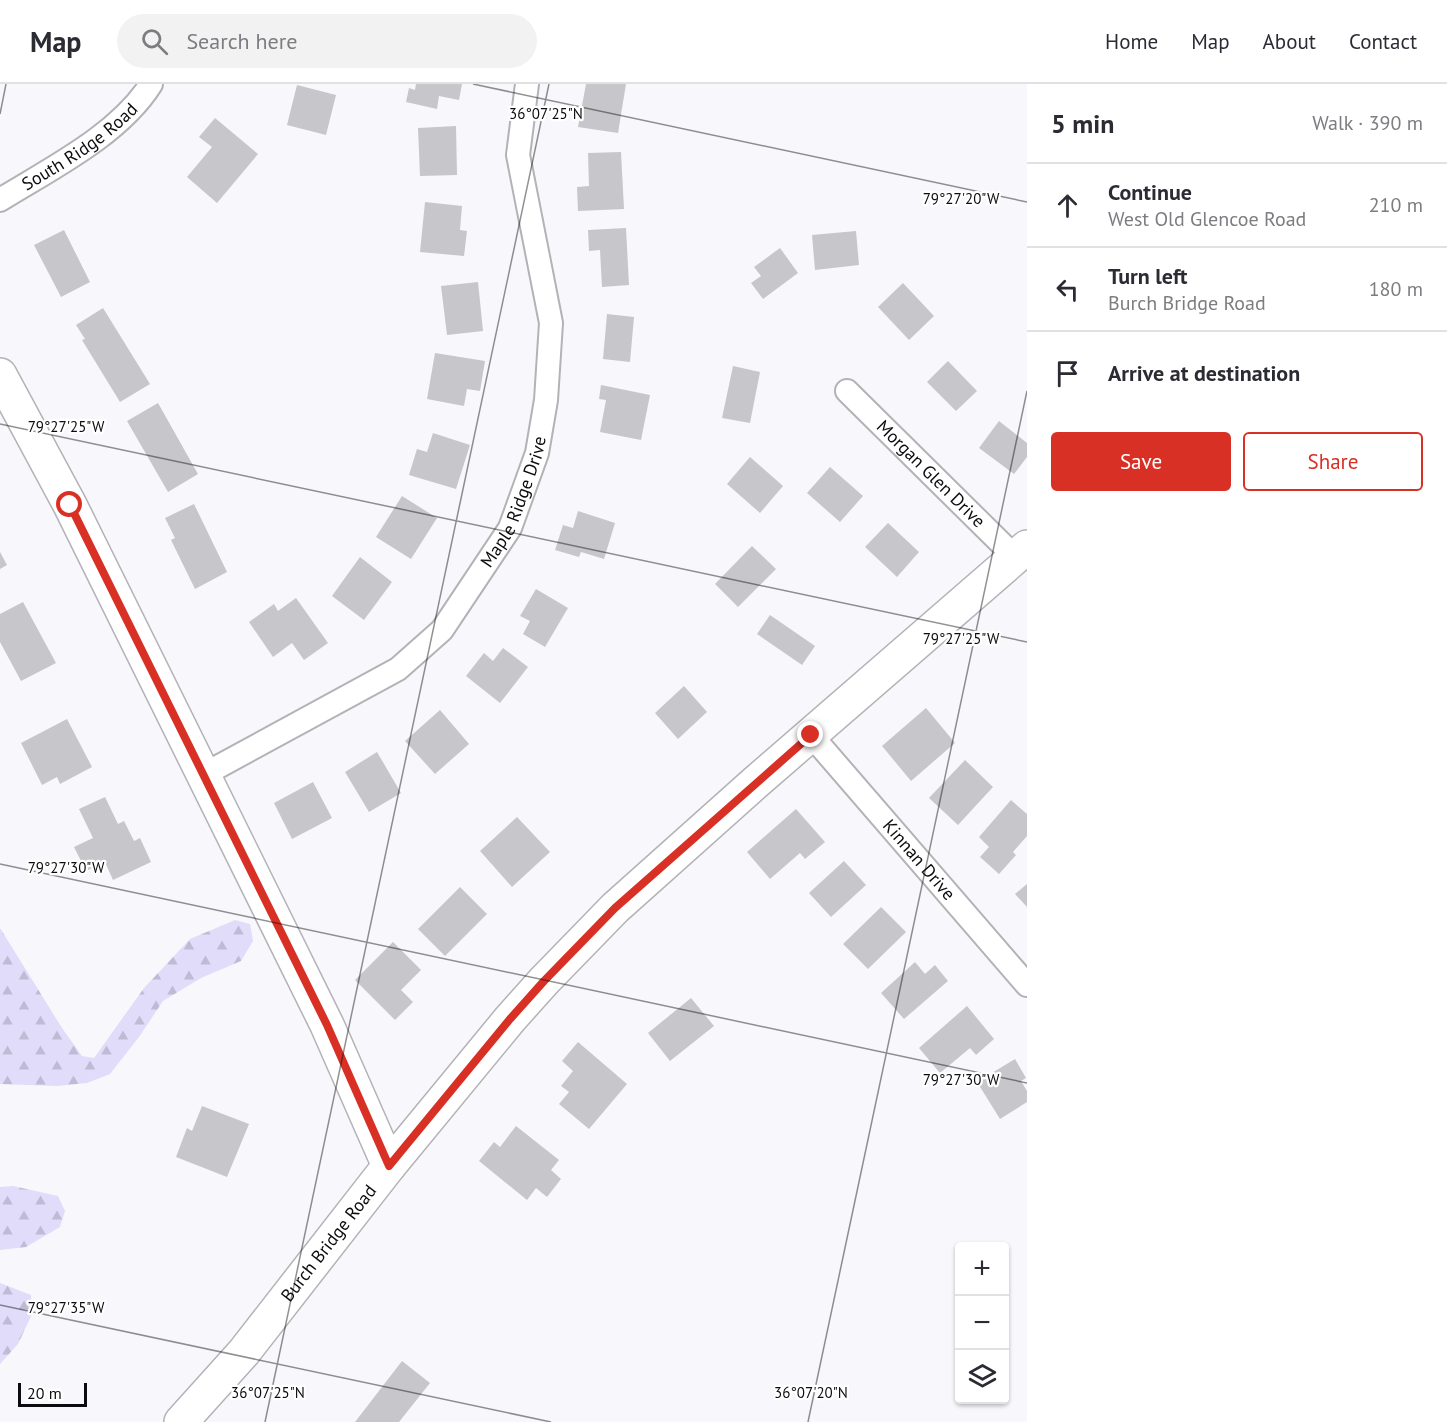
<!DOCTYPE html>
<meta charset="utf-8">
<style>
body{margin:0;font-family:"PT Sans",sans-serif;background:#f2f2f3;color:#2b2b33}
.controls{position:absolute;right:18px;bottom:18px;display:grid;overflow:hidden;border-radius:6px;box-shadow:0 2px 4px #0004}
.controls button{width:54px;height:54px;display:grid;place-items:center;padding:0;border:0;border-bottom:2px solid #e1e1e2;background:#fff;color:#2b2b33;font:30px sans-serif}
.scale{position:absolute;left:18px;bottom:15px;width:69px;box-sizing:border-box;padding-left:6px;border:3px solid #0c0b0d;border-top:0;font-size:16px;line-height:21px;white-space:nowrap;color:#0c0b0d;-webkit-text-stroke:4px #fff;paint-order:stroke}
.stop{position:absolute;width:18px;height:18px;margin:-14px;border:4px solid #d93025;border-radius:50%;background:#fff}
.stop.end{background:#d93025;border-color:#fff;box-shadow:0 2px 6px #0008}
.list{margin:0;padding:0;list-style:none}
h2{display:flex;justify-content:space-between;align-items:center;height:78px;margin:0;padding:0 24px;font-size:26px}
h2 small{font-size:20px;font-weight:400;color:#7c7c81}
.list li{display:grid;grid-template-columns:39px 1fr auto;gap:18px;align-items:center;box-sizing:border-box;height:84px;padding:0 24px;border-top:2px solid #e1e1e2}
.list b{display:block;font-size:22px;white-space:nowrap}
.list p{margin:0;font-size:20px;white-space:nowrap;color:#7c7c81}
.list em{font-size:20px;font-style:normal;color:#7c7c81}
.actions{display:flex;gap:12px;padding:18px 24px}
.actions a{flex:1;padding:14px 0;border:2px solid #d93025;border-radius:6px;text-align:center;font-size:21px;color:#d93025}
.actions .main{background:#d93025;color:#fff}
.icon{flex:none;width:33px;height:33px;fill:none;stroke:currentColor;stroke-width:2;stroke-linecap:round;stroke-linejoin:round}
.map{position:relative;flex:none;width:1027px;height:1338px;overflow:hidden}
header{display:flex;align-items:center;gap:36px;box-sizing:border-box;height:84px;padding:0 30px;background:#fff;border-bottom:2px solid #e1e1e2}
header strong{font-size:28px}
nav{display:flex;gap:33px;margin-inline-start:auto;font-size:21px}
.search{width:420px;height:54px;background:#f2f2f3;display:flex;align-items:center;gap:15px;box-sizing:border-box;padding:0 21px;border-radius:33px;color:#7c7c81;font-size:22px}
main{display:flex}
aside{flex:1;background:#fff}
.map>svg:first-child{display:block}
.forest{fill:url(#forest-firs)}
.building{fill:#c7c6cb}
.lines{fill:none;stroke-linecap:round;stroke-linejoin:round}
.street-casing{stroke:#b3b3b7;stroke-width:26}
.secondary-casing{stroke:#b3b3b7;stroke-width:36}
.street{stroke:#fff;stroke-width:22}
.secondary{stroke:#fff;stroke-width:33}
.route{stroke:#d93025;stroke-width:8}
.ticks{fill:none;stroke:#0c0b0d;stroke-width:1.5;stroke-opacity:0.45}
.labels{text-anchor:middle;stroke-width:4.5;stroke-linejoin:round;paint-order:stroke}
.street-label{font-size:18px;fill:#0c0b0d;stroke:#fff}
.ticks-label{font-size:15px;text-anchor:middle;fill:#0c0b0d;stroke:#fff;stroke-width:4.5;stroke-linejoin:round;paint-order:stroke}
</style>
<header>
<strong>Map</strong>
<div class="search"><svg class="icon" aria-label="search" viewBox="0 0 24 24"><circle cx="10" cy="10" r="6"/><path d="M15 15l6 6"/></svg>Search here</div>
<nav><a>Home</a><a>Map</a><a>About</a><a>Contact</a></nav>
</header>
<main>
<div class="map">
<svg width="1027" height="1338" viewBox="0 0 1027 1338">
<defs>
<pattern id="forest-firs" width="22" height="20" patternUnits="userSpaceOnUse" patternTransform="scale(1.5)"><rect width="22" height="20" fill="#e1dcf9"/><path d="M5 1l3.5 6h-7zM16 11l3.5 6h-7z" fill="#c0bbd4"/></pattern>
</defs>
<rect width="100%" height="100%" fill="#f8f7fc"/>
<path class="forest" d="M235,836L250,840L253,857L241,877L201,894L163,917L139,953L110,990L87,999L57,1002L0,1000V844L62,944L82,972L94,974L144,904L190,855Z
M13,1102L58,1112L65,1127L60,1143L26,1163L0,1166V1103Z
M0,1199L31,1211L32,1230L18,1260L0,1280Z"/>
<path class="building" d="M416,0H462L459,16L439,12L437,25L406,18L409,4L415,6Z
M586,0H626L618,49L578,43Z
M297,1L336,11L326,51L287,41Z
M215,34L258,70L217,119L187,93L212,63L199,53Z
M456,42L457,91L420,92L418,44Z
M621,68L624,125L578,127L577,103L589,102L588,69Z
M425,118L462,122L460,146L467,147L464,172L420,168Z
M626,144L629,201L602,203L600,166L589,167L588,146Z
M64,146L90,198L61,213L34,161Z
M856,147L859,181L815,186L812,151Z
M780,164L798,189L763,215L751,199L761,192L754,183Z
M478,198L483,247L447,251L441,202Z
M903,199L934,232L909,256L878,223Z
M103,224L150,300L120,318L82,256L85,255L76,241Z
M607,230L634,233L630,278L603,275Z
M435,269L485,277L480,307L467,305L464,322L427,315Z
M948,277L977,307L956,327L927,298Z
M733,282L760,288L750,339L722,334Z
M601,301L650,311L641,356L600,348L606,316L599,315Z
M158,319L198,390L168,408L127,337Z
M999,337L1027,359V373L1014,390L979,364Z
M433,349L470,361L456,405L409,391L417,365L427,368Z
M750,373L783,402L760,429L727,400Z
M830,383L863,412L840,438L807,409Z
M402,412L437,434L411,475L376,453Z
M194,420L227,488L195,505L171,456L175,454L165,434Z
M578,427L615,439L604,475L581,468L579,473L555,466L563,441L573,444Z
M888,439L919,468L897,493L865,463Z
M752,462L776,485L738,523L715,500Z
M0,468L7,481L0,485Z
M360,473L392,498L364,536L332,512Z
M536,505L568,524L545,563L523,550L530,537L520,532Z
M296,514L328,559L304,576L292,559L273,573L249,538L274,520L278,527Z
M23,518L56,579L21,597L0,558V530Z
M770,531L815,562L802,581L757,550Z
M503,564L528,583L500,619L466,592L484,569L493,577Z
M684,602L707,628L678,655L655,629Z
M926,624L955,659L911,697L882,662Z
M440,626L469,660L435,690L405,657Z
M67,635L92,683L60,700L57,693L42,701L21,659Z
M377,668L401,709L369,728L345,688Z
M965,676L993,703L958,741L929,714Z
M313,698L332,734L292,755L274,719Z
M105,713L118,740L124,737L134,757L140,754L151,778L113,796L105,778L86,787L74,763L93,754L79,725Z
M1011,716L1027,730V752L1013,768L1016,771L999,790L980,773L989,763L979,753Z
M796,725L825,758L805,775L800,769L770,795L747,768Z
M517,733L550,768L512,803L480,767Z
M844,777L866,801L831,833L809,809Z
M1027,800V823L1015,810Z
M460,803L487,830L445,872L418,845Z
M881,823L906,848L868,885L843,860Z
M393,858L421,886L401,906L413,918L395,936L355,896Z
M915,878L925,890L935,881L948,897L904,935L881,909Z
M691,914L714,942L670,977L648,949Z
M967,922L994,955L976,971L970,964L940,989L919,964Z
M578,958L627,1000L589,1045L559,1020L569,1008L561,1002L573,987L562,977Z
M1015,975L1026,994L1021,997L1027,1007V1018L1000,1035L977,998Z
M202,1022L249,1040L227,1093L176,1073L187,1044L192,1047Z
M516,1042L559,1076L551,1086L561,1095L547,1113L536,1104L527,1116L479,1077L494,1058L500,1063Z
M402,1277L430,1299L399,1338H355Z"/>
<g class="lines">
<g class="street-casing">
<g id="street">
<path id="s1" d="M0,116C50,85 119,51 151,0"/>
<path id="s2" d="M847,307L1015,473"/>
<path id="s3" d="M811,651L1027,901"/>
<path id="s4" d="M203,691L398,585L442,546L510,444L537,369L546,316L551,239L518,71L527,0"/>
</g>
</g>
<g class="secondary-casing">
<g id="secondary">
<path d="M0,291L70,421L327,941L389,1082"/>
<path id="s5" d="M181,1338L244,1268L389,1082L510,935L544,897L615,824L756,698L1027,463"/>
</g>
</g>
<use href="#street" class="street"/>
<use href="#secondary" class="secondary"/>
</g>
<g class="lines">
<path class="route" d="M70,421L327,941L389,1082L510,935L544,897L615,824L811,651"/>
</g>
<path class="ticks" d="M473,0L1027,118M0,30L6,0M0,340L1027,558M0,780L1027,999M0,1221L551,1338M265,1338L549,0M808,1338L1027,307"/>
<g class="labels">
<g class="street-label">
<text dy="6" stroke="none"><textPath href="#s1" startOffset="96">South Ridge Road</textPath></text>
<text dy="6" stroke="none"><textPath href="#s2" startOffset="118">Morgan Glen Drive</textPath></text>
<text dy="6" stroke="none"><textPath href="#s4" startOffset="429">Maple Ridge Drive</textPath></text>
<text dy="6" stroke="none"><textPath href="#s3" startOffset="165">Kinnan Drive</textPath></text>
<text dy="6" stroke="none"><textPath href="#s5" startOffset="232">Burch Bridge Road</textPath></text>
</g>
</g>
<g class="ticks-label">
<text x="546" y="35">36°07'25"N</text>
<text x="961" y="120">79°27'20"W</text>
<text x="66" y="348">79°27'25"W</text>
<text x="961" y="560">79°27'25"W</text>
<text x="66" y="789">79°27'30"W</text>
<text x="961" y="1001">79°27'30"W</text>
<text x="66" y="1229">79°27'35"W</text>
<text x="268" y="1314">36°07'25"N</text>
<text x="811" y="1314">36°07'20"N</text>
</g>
</svg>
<div class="controls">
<button>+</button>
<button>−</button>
<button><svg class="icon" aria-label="layers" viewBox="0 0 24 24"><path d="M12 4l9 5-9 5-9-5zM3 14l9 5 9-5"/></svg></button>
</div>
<div class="scale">20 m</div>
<div class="stop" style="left:70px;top:421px"></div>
<div class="stop end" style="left:811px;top:651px"></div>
</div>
<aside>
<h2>5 min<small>Walk · 390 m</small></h2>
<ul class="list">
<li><svg class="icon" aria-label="ahead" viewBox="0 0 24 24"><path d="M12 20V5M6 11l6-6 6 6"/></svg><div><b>Continue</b><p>West Old Glencoe Road</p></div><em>210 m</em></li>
<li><svg class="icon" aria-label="left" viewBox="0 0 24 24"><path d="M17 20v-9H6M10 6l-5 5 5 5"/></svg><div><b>Turn left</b><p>Burch Bridge Road</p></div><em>180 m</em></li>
<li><svg class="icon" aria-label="arrive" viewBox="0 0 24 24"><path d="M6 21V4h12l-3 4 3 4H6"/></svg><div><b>Arrive at destination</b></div></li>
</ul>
<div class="actions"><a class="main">Save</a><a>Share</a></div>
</aside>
</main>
